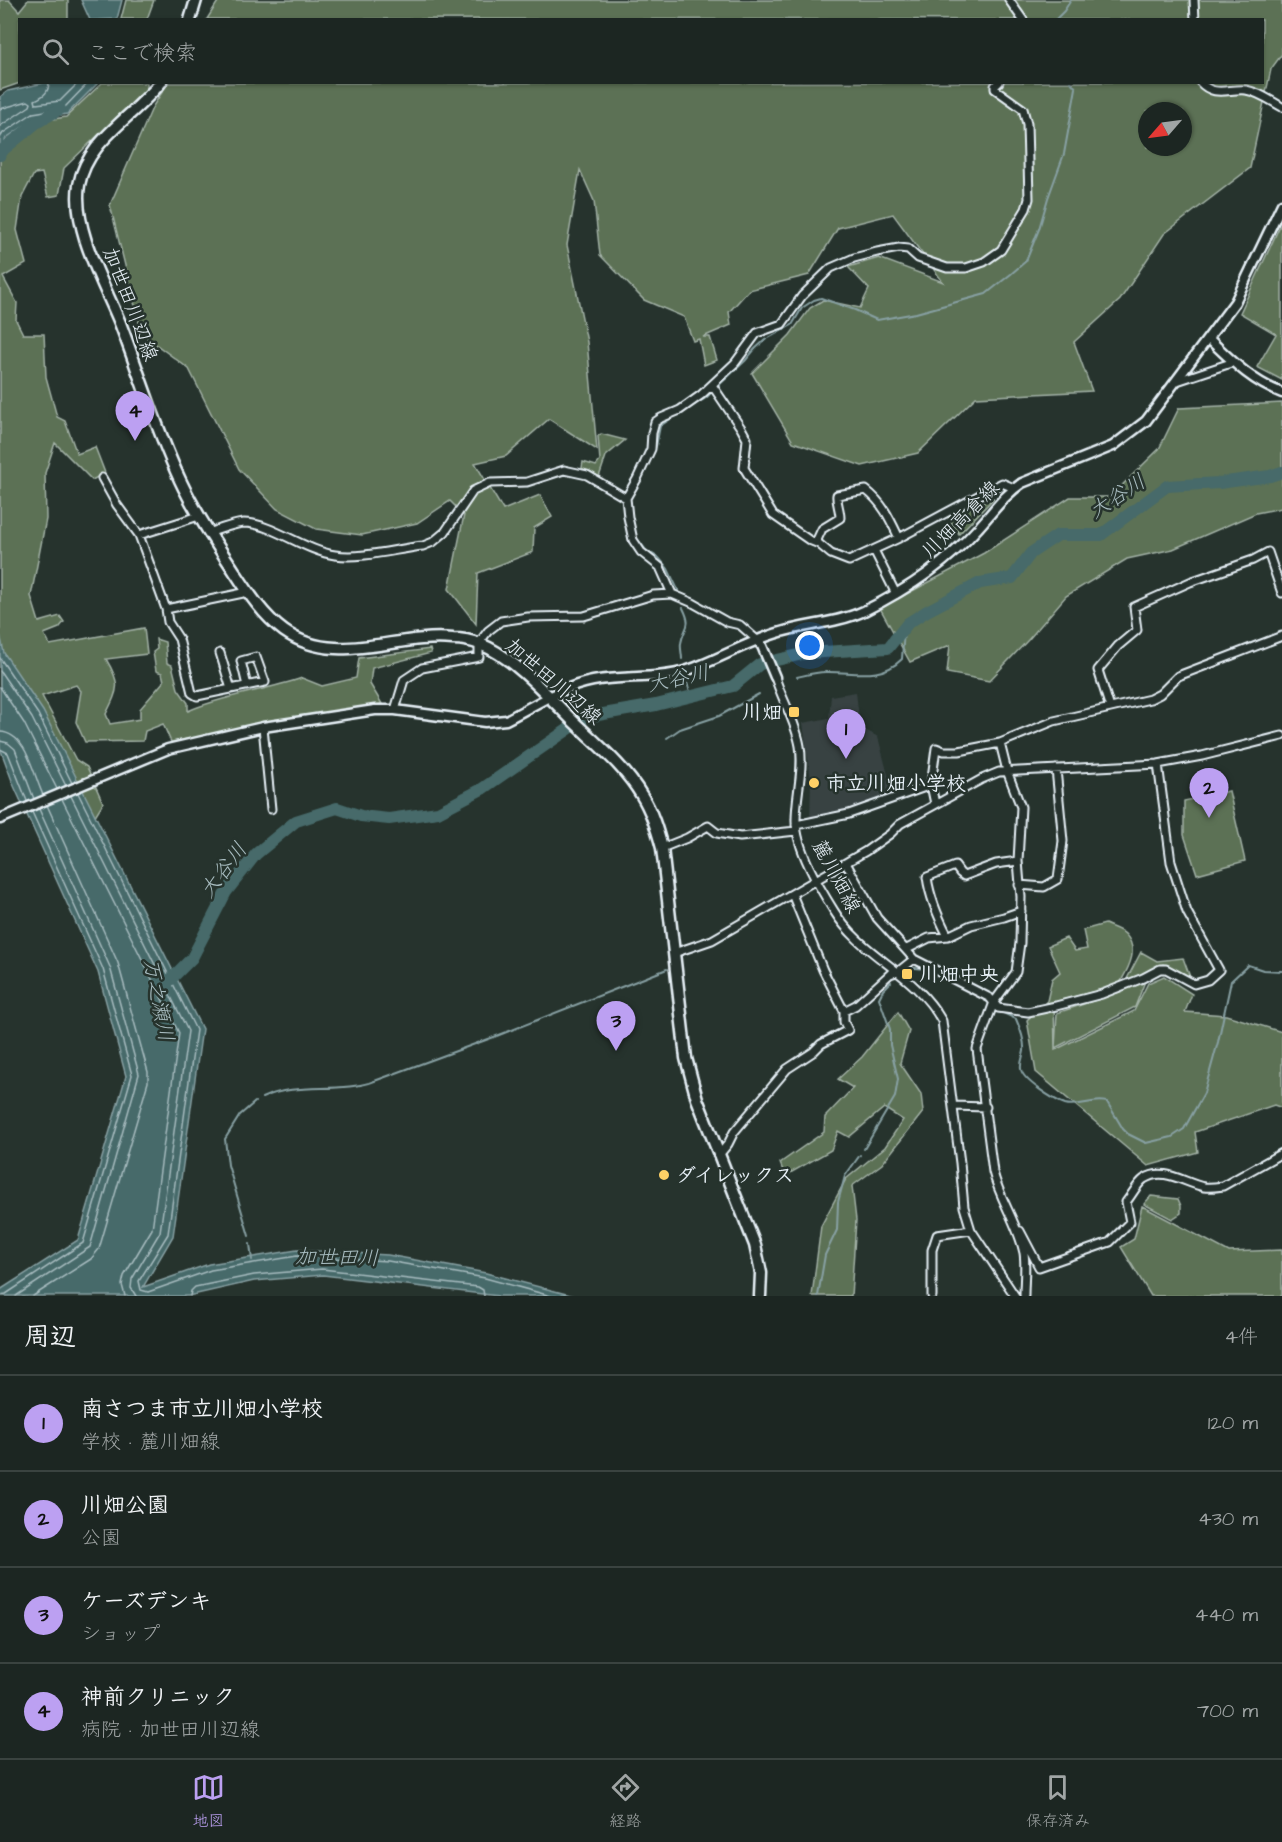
<!DOCTYPE html>
<html lang="ja">
<meta charset="utf-8">
<style>
body{margin:0;font-family:"Architects Daughter","Klee One",sans-serif;background:#252e2a;color:#f1f3f6}
.compass{position:absolute;left:1138px;top:102px;width:54px;height:54px;border-radius:50%;background:#1c2622;box-shadow:0 2px 4px #0004;rotate:242deg}
.you{position:absolute;left:810px;top:646px;width:21px;height:21px;margin:-15px;border:4px solid #fff;border-radius:50%;background:#1a73e8;box-shadow:0 0 0 9px #1a73e833}
.badge{display:grid;place-items:center;width:39px;height:39px;border-radius:50%;background:#bca0f2;color:#111;font-size:20px;font-weight:700}
.pin{position:absolute;translate:-50% -50px;filter:drop-shadow(0 2px 3px #0008)}
.pin::after{content:'';position:absolute;top:32px;width:21px;height:18px;background:inherit;clip-path:polygon(0 0,100% 0,50% 100%)}
.list{margin:0;padding:0;list-style:none}
h2{display:flex;justify-content:space-between;align-items:center;height:78px;margin:0;padding:0 24px;font-size:26px}
h2 small{font-size:20px;font-weight:400;color:#a0a5a5}
.list li{display:grid;grid-template-columns:39px 1fr auto;gap:18px;align-items:center;box-sizing:border-box;height:96px;padding:0 24px;border-top:2px solid #3a4340}
.list b{display:block;font-size:22px;white-space:nowrap}
.list p{margin:0;font-size:20px;white-space:nowrap;color:#a0a5a5}
.list em{font-size:20px;font-style:normal;color:#a0a5a5}
.icon{flex:none;width:33px;height:33px;fill:none;stroke:currentColor;stroke-width:2;stroke-linecap:round;stroke-linejoin:round}
.map{position:relative;flex:none;width:1282px;height:1296px;overflow:hidden}
.search{position:absolute;background:#1c2622;box-shadow:0 2px 4px #0004;left:18px;right:18px;top:18px;height:66px;display:flex;align-items:center;gap:15px;box-sizing:border-box;padding:0 21px;border-radius:0px;color:#a0a5a5;font-size:22px}
.sheet{height:462px;background:#1c2622}
nav{display:flex;justify-content:space-around;align-items:center;box-sizing:border-box;height:84px;border-top:2px solid #3a4340;background:#1c2622;font-size:16px;color:#a0a5a5}
nav a{display:grid;justify-items:center;gap:3px}
nav .on{color:#bca0f2}
.map>svg:first-child{display:block}
.built{fill:#384343}
.green{fill:#5c7154;stroke:#a2b1a6;stroke-width:1.5;fill-rule:evenodd}
.water{fill:#466a6a;stroke:#87a0a3;stroke-width:1.5}
.lines{fill:none;stroke-linecap:round;stroke-linejoin:round}
.shore{stroke:#a7bbbf;stroke-width:1.5}
.stream{stroke:#87a0a3;stroke-width:2}
.river{stroke:#466a6a;stroke-width:12}
.minor-casing{stroke:#e8f1f8;stroke-width:11}
.tertiary-casing{stroke:#e8f1f8;stroke-width:13}
.primary-casing{stroke:#e8f1f8;stroke-width:15}
.minor{stroke:#26332d;stroke-width:7}
.tertiary{stroke:#26332d;stroke-width:8}
.primary{stroke:#26332d;stroke-width:10}
.poi-dot{fill:#ffd166;stroke:#26332d;stroke-width:2}
.labels{text-anchor:middle;stroke-width:5;stroke-linejoin:round;paint-order:stroke}
.street-label{font-size:20px;fill:#e8f1f8;stroke:#26332d}
.poi-label{font-size:20px;font-weight:bold;fill:#e8f1f8;stroke:#26332d;text-anchor:start}
.water-label{font-size:21px;font-style:italic;fill:#a7bbbf;stroke:#26332d}
</style>
<div class="map">
<svg width="1282" height="1296" viewBox="0 0 1282 1296">
<rect width="100%" height="100%" fill="#26332d"/>
<filter id="ink" filterUnits="userSpaceOnUse"><feTurbulence type="fractalNoise" baseFrequency=".0167" numOctaves="2"/><feDisplacementMap in="SourceGraphic" scale="12" xChannelSelector="R" yChannelSelector="G"/><feConvolveMatrix kernelMatrix="1 2 1 2 8 2 1 2 1" color-interpolation-filters="sRGB"/></filter>
<g filter="url(#ink)">
<path class="built" d="M856,692L860,727L878,737L893,794L872,804L810,820L811,780L803,723L829,718L831,696Z"/>
<path class="green" d="M0,0H9L19,11L28,0H68V19L20,20V83L0,90Z
M126,0H154L147,19H121Z
M219,0H1282V54L1271,69L1250,168L1164,234L1120,300L1074,342L1092,391L976,397L918,453L862,466L793,442L752,373L790,335L810,308L823,300L860,308L869,289L848,267L879,258L943,282L893,214L838,228L809,275L749,290L729,312L731,325L703,337H710L717,360L704,365L699,339L693,341L684,317L644,300L600,255L594,201L580,170L567,245L587,342L597,450L549,419L506,456L475,463L503,510L540,495L552,517L534,528L533,552L478,573L476,624L449,589L464,515L450,501L417,523L362,535L316,529L277,509L239,469L189,369L142,334L110,205L153,106L168,83L1262,82V20L207,19ZM1147,111H1183V147H1147Z
M102,83H147V88L64,168L59,195L48,197L42,173L34,174L22,197L17,230L26,264L3,277L17,303L16,320L23,334H44L46,377L57,417L65,421L77,454L95,447L105,473L92,480L55,443L45,473L46,519L31,596L39,622L60,616L64,622L59,628L44,634L50,645L144,628L147,654L106,659C121,684 119,688 106,714L110,724L140,719V709L164,681L162,673L156,671L153,652L157,649L156,639L165,642L167,663L172,665L178,689L188,703V711C225,695 264,691 302,678L322,686L356,678L359,658L430,649L431,653L372,668L370,684L382,704L171,742L163,724L145,731L143,741L85,742L76,722L81,691L76,685L42,696L76,760L87,767L103,803L88,827L0,684V161L9,138L35,122L66,117Z
M1282,221V380L1257,367L1276,334L1240,313Z
M1282,403V508L1256,513L1173,549L1127,559L1066,596L1029,639L989,681L947,673L950,645L910,662L880,608L984,553L1070,497H1110L1159,449L1179,408Z
M601,434L625,440L606,456L599,477L582,468L583,462L596,466L600,461L598,436Z
M994,498L959,534L948,517Z
M1229,791L1245,861L1197,874L1184,835V801Z
M1105,924C1111,927 1122,930 1126,935C1140,951 1127,970 1119,985L1054,1002L1055,1050L1134,1011L1148,983L1164,976L1192,994L1185,1012L1226,1015L1282,1032V1108L1274,1105L1195,1132L1198,1152L1148,1166L1036,1072L1027,1020L1047,1001L1052,979L1060,972L1048,946L1066,938L1075,951L1087,949L1083,930Z
M1141,952L1157,961L1183,958L1190,977L1163,964L1149,971L1135,1007L1055,1048L1057,1013L1120,992Z
M898,1012L909,1031L900,1063L921,1094L923,1112L882,1164L852,1186L856,1220L851,1296H812L821,1226L846,1179L885,1147L903,1120L884,1108L849,1137L838,1131L831,1150L785,1176L780,1163L824,1132L825,1117L853,1088L838,1079L862,1057Z
M1151,1196L1178,1199L1181,1206V1213L1172,1219L1144,1204Z
M1142,1206L1229,1252L1282,1250V1296H1151L1121,1247L1134,1239Z"/>
<path class="water" d="M81,0H122L117,19L90,20Z
M44,83H98L67,114L35,119L6,138L0,154V97L8,91Z
M0,634L4,653L43,711L202,1029L173,1236L143,1287L209,1264L297,1250L388,1255L486,1273L574,1296H499L323,1275L254,1281L188,1296H0V1290L78,1240L126,1076L98,972L14,786L0,748Z"/>
<g class="lines">
<path class="shore" d="M49,82C49,92 44,96 35,100L36,104L60,101L79,82
M0,109L28,101L31,103L30,106L0,126
M0,138L3,133L33,113L64,108L89,82
M0,658L38,714L72,783
M0,671L32,718L66,786
M0,687L24,723L57,789
M0,732C27,733 33,774 43,795
M0,741L8,743L15,749L34,799
M0,749L8,753L27,801
M78,793L196,1030L168,1234L139,1281L141,1290L148,1292L211,1270L297,1256L388,1261L485,1278L551,1296
M71,796L188,1031L160,1232L132,1279L131,1288L136,1296
M62,799L179,1033L152,1229L124,1276L122,1285L125,1296
M0,1295L6,1294L83,1243L132,1075L103,969L32,812
M16,1296L90,1247L139,1074L110,967L39,809
M33,1296L91,1259L99,1249L148,1082V1072L118,963L47,805
M190,1296L191,1291L195,1287L254,1275L322,1269L478,1287L483,1290L484,1296"/>
<path class="stream" d="M1055,20L1064,11L1071,0
M717,387L745,361L755,349L765,340L792,325L802,308L814,300L821,298L855,310L877,320L916,313L986,294L1011,274L1026,261L1039,229L1048,198L1064,154L1076,88L1071,82
M683,412L706,398L713,391
M646,468L656,446L660,426L678,414
M630,508L636,537L646,550L659,558L668,569L678,590
M682,659C682,654 680,647 681,643C684,626 693,628 683,608
M797,677C806,675 816,672 825,672C854,671 880,681 902,659L904,629
M687,683L692,697
M667,738L680,729L719,716L759,694
M908,969C927,963 951,983 968,990
M997,1010L1016,1019C1020,1028 1025,1040 1024,1051C1023,1057 1020,1063 1021,1069C1022,1080 1054,1100 1065,1104C1079,1108 1093,1098 1107,1102L1123,1129L1128,1134L1146,1143L1172,1137L1184,1129L1204,1093L1218,1042L1231,981L1248,965L1263,970L1282,971
M262,1098C296,1082 334,1093 369,1083L494,1037L667,969
M864,1149L895,1097L898,1079L890,1045V1029L879,998L883,990L891,982
M249,1236L228,1165L225,1139L240,1115L255,1102
M250,1244L252,1260
M818,1296L825,1255L837,1230L838,1202L845,1176L860,1155"/>
<path class="river" d="M0,155L4,149L36,123L60,109
M165,985L192,958L226,892L256,854L296,821L337,808L361,816L389,819L438,812L482,789L586,717L656,705L733,686L760,664L807,653L888,648L908,623L927,611L980,583L1012,578L1031,553L1058,535H1101L1167,486L1219,483L1270,476L1282,472"/>
<g class="minor-casing">
<path id="minor" d="M1009,0L1023,20
M1194,0L1195,20
M1200,82C1214,98 1229,88 1246,90C1259,92 1271,101 1282,107
M1177,381L1231,363
M712,385L741,428L747,439L744,468L773,515L809,540L819,544L831,554L849,561L899,538L1002,483L1014,488
M102,478L117,505L139,535L166,609L168,622L179,639L192,693L197,696L265,682L256,657L241,661L247,686
M209,533C220,529 232,524 244,523C271,523 305,551 335,555C362,559 396,549 423,546L433,542L445,532L473,491L490,483L527,482L564,470L587,475L626,498
M139,535L199,516
M816,542L822,529L840,518C840,509 836,502 837,495L866,490C883,503 890,519 899,538
M874,550L896,594
M672,594L660,567L641,552L633,540L628,517L626,498L637,479L651,449L652,433L655,422L661,418L680,410L701,395L735,363L757,333L782,324L802,296L831,268L854,258L877,252L899,248L908,249L918,258L947,268H966L984,262L1001,250L1026,209L1029,199L1027,124L1023,109L995,89V86L999,82
M166,609L248,592
M220,653L231,689
M775,677C782,700 796,722 800,746C804,770 796,795 796,819C795,847 819,887 834,911C862,957 914,971 942,1021L960,1163L964,1207L971,1230L1015,1296
M1110,708L1098,670L1118,646L1137,630L1134,607L1190,582L1253,560L1268,552L1282,593
M395,710L404,680L422,668L479,657V643L488,631L501,621L528,617L584,616L653,595L672,594L693,603L727,622L740,625L757,640
M263,727L271,809
M1000,743L1007,771L1021,807L1018,861L1021,897L1020,943L1016,972L994,1002L977,1049L993,1172C1000,1200 1018,1224 1024,1253C1026,1266 1024,1282 1024,1296
M935,804L931,785L936,748L944,751H959L1000,743L1054,721L1150,699L1160,694L1178,676L1282,636
M796,825L849,814L931,785
M662,848L687,838L708,826L717,833L740,837L796,831
M846,863L877,918L914,959L990,998L998,1008L1028,1012L1056,1006L1102,994L1143,978L1160,969H1166L1194,984L1208,980L1219,970L1187,912L1171,862L1158,764
M1019,885L1044,887L1058,879L1063,841L1056,769
M792,894L823,970L844,1011
M948,936C938,917 930,899 927,877L955,866L960,873L964,876L996,864L1018,861
M907,949L929,938L948,936L971,925L1004,917L1021,911
M674,953L712,940L866,851L890,834L900,824L982,779L999,772L1158,764L1202,756L1282,736
M953,1106L986,1107
M719,1155L728,1144L734,1132L787,1069L813,1052L821,1044L848,1030L844,1022V1011L856,1005L890,974L899,971L914,959
M1020,1231L1039,1267L1110,1242L1130,1222L1126,1202C1132,1195 1137,1184 1144,1179C1164,1166 1184,1183 1204,1187C1210,1188 1216,1187 1223,1186L1282,1153
M932,1296V1250L937,1235L971,1230"/>
</g>
<g class="tertiary-casing">
<path id="tertiary" d="M1209,339C1232,361 1251,381 1282,393
M757,640L762,646L775,677
M0,819L168,749L263,727L375,710H395L485,722L506,720C534,706 561,687 593,681C624,675 657,680 688,670C720,659 748,641 781,632C808,624 838,623 864,611C907,590 946,564 978,528C993,512 1004,495 1022,483L1113,446L1146,421L1235,302L1282,204"/>
</g>
<g class="primary-casing">
<path id="primary" d="M190,20L196,0
M161,82C134,117 87,140 79,185C72,228 104,284 120,323C140,375 156,429 180,480C194,510 212,538 231,566C246,589 261,614 284,631C336,668 396,633 453,639C461,639 472,641 480,644C514,657 548,696 574,722C598,745 625,767 642,796C652,812 657,829 662,848L686,1058L697,1099L755,1245L761,1273L760,1296"/>
</g>
<use href="#minor" class="minor"/>
<use href="#tertiary" class="tertiary"/>
<use href="#primary" class="primary"/>
</g>
</g>
<g class="poi-dot">
<rect x="788" y="706" width="12" height="12" rx="3"/>
<circle cx="814" cy="783" r="6"/>
<rect x="901" y="968" width="12" height="12" rx="3"/>
<circle cx="664" cy="1175" r="6"/>
</g>
<g class="labels">
<g class="street-label">
<text transform="translate(131 304) rotate(69)" y="7">加世田川辺線</text>
<text transform="translate(960 519) rotate(-45)" y="7">川畑高倉線</text>
<text transform="translate(554 681) rotate(41)" y="7">加世田川辺線</text>
<text transform="translate(837 876) rotate(62)" y="7">麓川畑線</text>
</g>
<g class="poi-label">
<text x="782" y="719" text-anchor="end">川畑</text>
<text x="826" y="790">市立川畑小学校</text>
<text x="919" y="981">川畑中央</text>
<text x="676" y="1182">ダイレックス</text>
</g>
<g class="water-label">
<text transform="translate(1117 496) rotate(-33)" y="7">大谷川</text>
<text transform="translate(678 678) rotate(-12)" y="7">大谷川</text>
<text transform="translate(223 870) rotate(-53)" y="7">大谷川</text>
<text transform="translate(159 1000) rotate(79)" y="7">万之瀬川</text>
<text transform="translate(337 1257) rotate(1)" y="7">加世田川</text>
</g>
</g>
</svg>
<svg class="compass" viewBox="-18 -18 36 36"><path d="M0-13l5 13h-10z" fill="#e53935"/><path d="M0 13l5-13h-10z" fill="#a0a5a5"/></svg>
<div class="you"></div>
<div class="pin badge" style="left:846px;top:759px">1</div>
<div class="pin badge" style="left:1209px;top:818px">2</div>
<div class="pin badge" style="left:616px;top:1051px">3</div>
<div class="pin badge" style="left:135px;top:441px">4</div>
<div class="search"><svg class="icon" aria-label="search" viewBox="0 0 24 24"><circle cx="10" cy="10" r="6"/><path d="M15 15l6 6"/></svg>ここで検索</div>
</div>
<section class="sheet">
<h2>周辺<small>4件</small></h2>
<ul class="list">
<li><span class="badge">1</span><div><b>南さつま市立川畑小学校</b><p>学校 · 麓川畑線</p></div><em>120 m</em></li>
<li><span class="badge">2</span><div><b>川畑公園</b><p>公園</p></div><em>430 m</em></li>
<li><span class="badge">3</span><div><b>ケーズデンキ</b><p>ショップ</p></div><em>440 m</em></li>
<li><span class="badge">4</span><div><b>神前クリニック</b><p>病院 · 加世田川辺線</p></div><em>700 m</em></li>
</ul>
</section>
<nav>
<a class="on"><svg class="icon" aria-label="map" viewBox="0 0 24 24"><path d="M3 6l6-2 6 2 6-2v14l-6 2-6-2-6 2zM9 4v14M15 6v14"/></svg>地図</a>
<a><svg class="icon" aria-label="directions" viewBox="0 0 24 24"><path d="M12 3l9 9-9 9-9-9zM9 14v-3h6M13 9l2 2-2 2"/></svg>経路</a>
<a><svg class="icon" aria-label="saved" viewBox="0 0 24 24"><path d="M7 4h10v16l-5-4-5 4z"/></svg>保存済み</a>
</nav>
